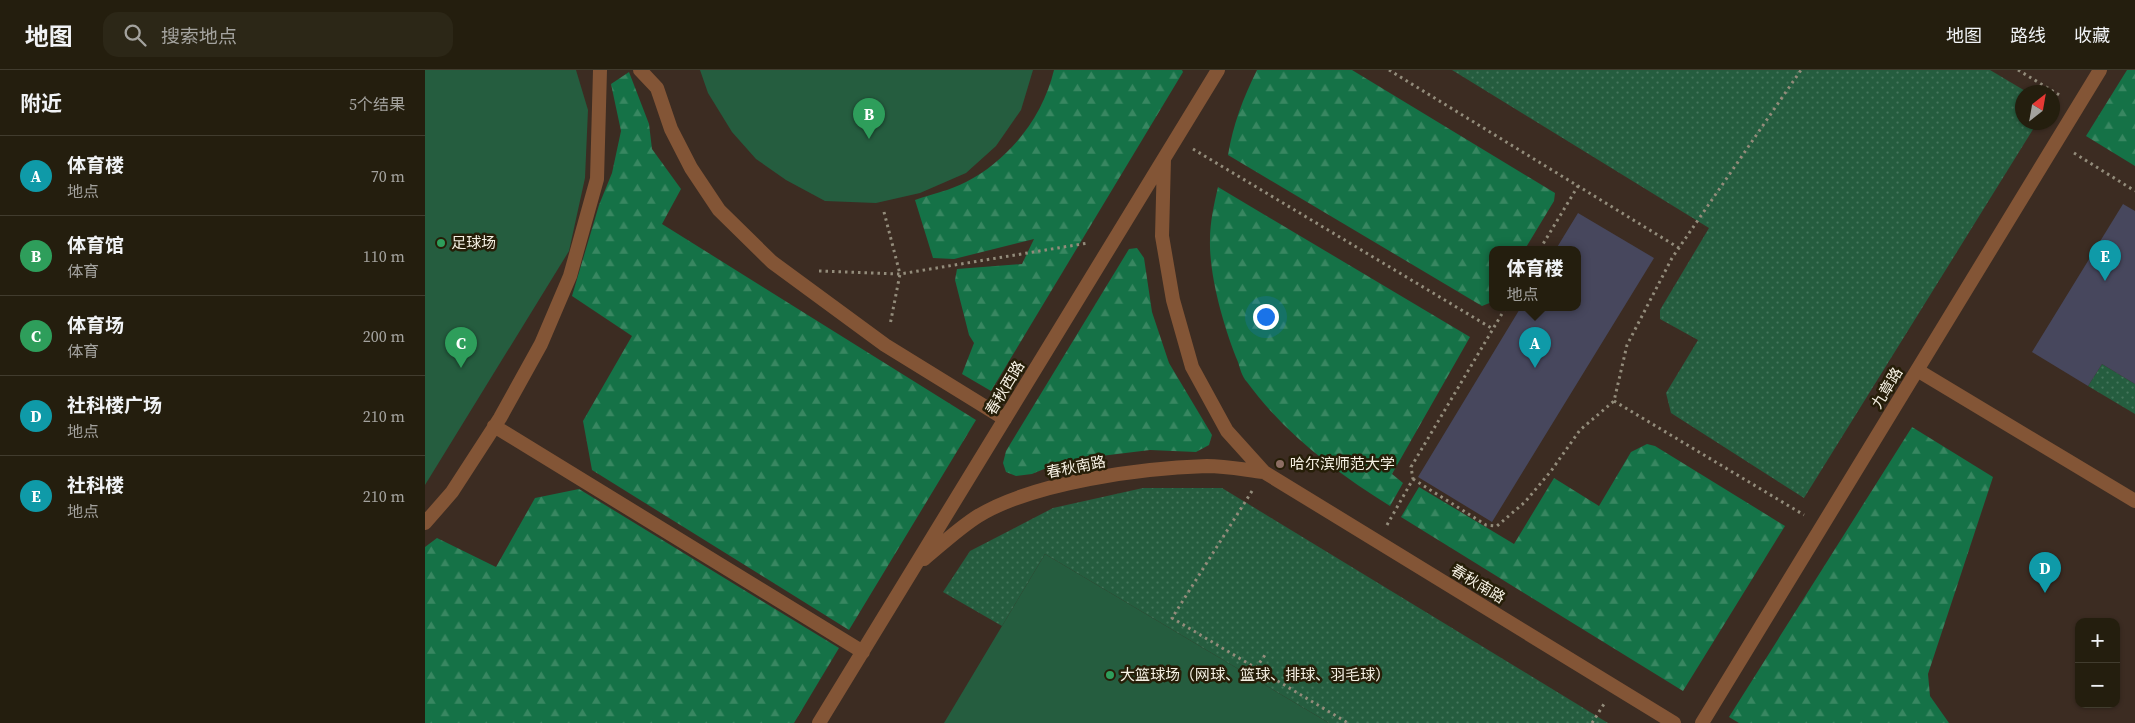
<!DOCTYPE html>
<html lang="zh">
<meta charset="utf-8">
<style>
body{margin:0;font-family:"Source Serif 4","Noto Sans SC",serif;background:#2c2717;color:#f1f3f6}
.controls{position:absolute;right:15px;bottom:15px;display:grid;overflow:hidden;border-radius:10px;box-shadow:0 1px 4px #0004}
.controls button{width:45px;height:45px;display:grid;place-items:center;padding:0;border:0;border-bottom:1px solid #413c2e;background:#241e0e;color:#f1f3f6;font:25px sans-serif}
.compass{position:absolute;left:1590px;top:15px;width:45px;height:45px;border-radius:50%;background:#241e0e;box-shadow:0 1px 4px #0004;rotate:31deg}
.you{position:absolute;left:840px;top:246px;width:18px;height:18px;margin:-12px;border:4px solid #fff;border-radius:50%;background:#1a73e8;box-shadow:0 0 0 8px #1a73e833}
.badge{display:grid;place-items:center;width:32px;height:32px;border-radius:50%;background:#0b8043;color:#fff;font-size:16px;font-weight:700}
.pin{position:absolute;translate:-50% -41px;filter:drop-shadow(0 1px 2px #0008)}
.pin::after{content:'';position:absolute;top:26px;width:18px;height:15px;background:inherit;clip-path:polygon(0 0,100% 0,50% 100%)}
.popup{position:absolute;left:1064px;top:176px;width:92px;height:65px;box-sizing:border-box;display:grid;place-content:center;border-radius:10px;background:#241e0e;filter:drop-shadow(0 1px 4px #0005);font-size:16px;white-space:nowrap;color:#a3a29e}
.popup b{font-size:19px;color:#f1f3f6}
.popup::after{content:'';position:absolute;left:50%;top:100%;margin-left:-10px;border:10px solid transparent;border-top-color:#241e0e}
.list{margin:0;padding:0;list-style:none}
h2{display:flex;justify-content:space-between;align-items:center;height:65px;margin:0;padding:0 20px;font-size:21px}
h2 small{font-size:16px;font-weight:400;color:#a3a29e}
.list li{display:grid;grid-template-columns:32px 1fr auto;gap:15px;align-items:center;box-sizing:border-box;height:80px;padding:0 20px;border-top:1px solid #413c2e}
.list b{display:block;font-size:19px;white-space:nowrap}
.list p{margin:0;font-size:16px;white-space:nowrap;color:#a3a29e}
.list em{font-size:16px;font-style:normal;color:#a3a29e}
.icon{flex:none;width:28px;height:28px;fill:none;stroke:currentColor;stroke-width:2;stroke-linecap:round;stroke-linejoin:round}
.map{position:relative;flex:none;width:1710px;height:653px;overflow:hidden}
header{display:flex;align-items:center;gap:30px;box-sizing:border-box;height:70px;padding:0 25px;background:#241e0e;border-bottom:1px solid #413c2e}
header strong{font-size:24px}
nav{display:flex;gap:28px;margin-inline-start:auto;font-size:18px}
.search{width:350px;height:45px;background:#2c2717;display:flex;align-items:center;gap:12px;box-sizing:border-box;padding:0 18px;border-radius:15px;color:#a3a29e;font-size:19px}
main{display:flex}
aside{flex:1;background:#241e0e}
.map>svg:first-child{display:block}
.education{fill:#3c2c22;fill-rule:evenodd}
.grass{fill:url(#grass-dots)}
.forest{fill:url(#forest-firs)}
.park{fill:#255d3f}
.building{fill:#47475d}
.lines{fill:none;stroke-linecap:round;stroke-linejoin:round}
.path{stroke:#938c7b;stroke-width:3;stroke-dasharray:2.5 4;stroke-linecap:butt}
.service{stroke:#835536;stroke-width:14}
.leisure-dot{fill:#2e9e5b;stroke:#261e08;stroke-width:2}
.education-dot{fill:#8d6e63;stroke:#261e08;stroke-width:2}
.labels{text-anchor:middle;stroke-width:5;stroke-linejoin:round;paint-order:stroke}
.poi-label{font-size:15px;fill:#f6f1e4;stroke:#261e08;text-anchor:start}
.street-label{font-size:15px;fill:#f6f1e4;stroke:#261e08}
</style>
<header>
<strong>地图</strong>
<div class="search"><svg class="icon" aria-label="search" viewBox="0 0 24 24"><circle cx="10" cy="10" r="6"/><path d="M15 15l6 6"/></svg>搜索地点</div>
<nav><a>地图</a><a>路线</a><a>收藏</a></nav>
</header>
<main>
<aside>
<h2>附近<small>5个结果</small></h2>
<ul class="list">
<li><span class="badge" style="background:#0f9aa8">A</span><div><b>体育楼</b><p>地点</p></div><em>70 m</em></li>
<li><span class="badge" style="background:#2e9e5b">B</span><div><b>体育馆</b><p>体育</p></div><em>110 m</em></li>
<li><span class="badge" style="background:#2e9e5b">C</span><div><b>体育场</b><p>体育</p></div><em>200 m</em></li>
<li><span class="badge" style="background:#0f9aa8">D</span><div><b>社科楼广场</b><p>地点</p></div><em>210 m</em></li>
<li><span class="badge" style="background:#0f9aa8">E</span><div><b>社科楼</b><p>地点</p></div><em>210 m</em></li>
</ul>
</aside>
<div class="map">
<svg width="1710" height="653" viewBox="0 0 1710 653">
<defs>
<pattern id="grass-dots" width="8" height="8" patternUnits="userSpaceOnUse" patternTransform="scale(1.25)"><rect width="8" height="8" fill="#255d3f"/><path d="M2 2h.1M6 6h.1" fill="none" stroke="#45755b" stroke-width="1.8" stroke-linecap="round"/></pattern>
<pattern id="forest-firs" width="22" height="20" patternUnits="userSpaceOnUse" patternTransform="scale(1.25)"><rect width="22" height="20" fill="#157247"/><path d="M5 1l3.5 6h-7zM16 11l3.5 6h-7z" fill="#388761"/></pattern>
</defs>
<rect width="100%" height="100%" fill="#302812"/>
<path class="education" d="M0,0H1710V653H0ZM1598,22H1628V52H1598ZM1068,179H1152V237H1068ZM1654,552H1691V634H1654Z"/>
<path class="grass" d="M1027,0H1565L1602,22H1598V52L1612,53L1379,428L1246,343L1241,323L1273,270L1235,249V240L1284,158Z
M1677,294L1710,314V344L1663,316Z
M718,418H797L1183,653H904L620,484L577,556L518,522L545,481L628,438Z"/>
<path class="forest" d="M629,0H757L758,2L566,321L537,304L549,273L544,265L530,210L532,199L597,194L609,169L529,189L508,188L490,130C507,124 526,120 541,112C584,90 618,47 629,0Z
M832,0H927L1130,123L1129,131L1100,179H1068L1067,232L1057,236L803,85C808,55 818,28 832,0Z
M1702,0H1710V96L1661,66Z
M204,2L224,54L227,79L256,119L237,154L551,350L424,560L167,400L158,351L207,266L147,226L174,135L187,103L196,61L186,14Z
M793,117L1045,267L967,404L978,413L965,436C912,403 859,363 822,312C817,307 815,298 813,292C799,258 784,206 785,170C785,152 789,134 793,117Z
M712,178L719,188L727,242L744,293L787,365L784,375L771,382L725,380L676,386L631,394L607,404L591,406L581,402L578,393L581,381L704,179Z
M1487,357L1568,407L1503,604L1505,626L1524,653H1314L1304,647Z
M1222,374L1230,376L1360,456L1258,621L976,447L994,417L1089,474L1129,408L1174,436L1206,382Z
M154,419L414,578L369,653H0V477L12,468L71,497L110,428Z"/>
<path class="park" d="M0,0H151L163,40L160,108L144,181L0,415Z
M275,0H608L596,40L571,76L541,103L495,123L451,133L400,131L361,110L331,89L307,62L283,23Z
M620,484L904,653H519Z"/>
<path class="building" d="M1698,134L1710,141V314L1677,294L1663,316L1607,282Z
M1153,143L1229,188L1067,452L993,407L1096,237H1152V179H1131Z"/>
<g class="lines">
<path class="path" d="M964,0L1254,178
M1593,0L1636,26
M768,79L1068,259
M1649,83L1710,121
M459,142L475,204L465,255
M1115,179L1153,116
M394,201L475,204L663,173
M1189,331L1379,445
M988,409L1061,455L1072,456L1100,432L1126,401L1155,360L1189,331L1202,275L1247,188L1376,0
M827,421L747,548L923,653
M962,455L988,409L986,397L1081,237
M831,598L842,582
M1167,653L1179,634"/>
<path class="service" d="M215,0L232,18L246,59L266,98L294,140L347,192L460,275L580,349
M739,89L737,166L748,230L767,297L802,361L839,402L1249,653
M1492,300L1710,431
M69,356L438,582
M0,453L27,422L75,348L116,274L145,206L172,109L175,0
M499,489C516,475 534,458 553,446C609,412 717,398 782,396C801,396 821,400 839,402
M394,653L793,0
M1277,653L1675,0"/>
</g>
<g class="leisure-dot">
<circle cx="16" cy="173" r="5"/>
<circle cx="685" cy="605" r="5"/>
</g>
<circle class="education-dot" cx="855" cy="394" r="5"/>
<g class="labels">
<g class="poi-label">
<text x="26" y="178">足球场</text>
<text x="865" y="399">哈尔滨师范大学</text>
<text x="695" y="610">大篮球场（网球、篮球、排球、羽毛球）</text>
</g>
<g class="street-label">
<text transform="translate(580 318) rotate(-59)" y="5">春秋西路</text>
<text transform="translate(1462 318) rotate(-59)" y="5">九章路</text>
<text transform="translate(651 397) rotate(-11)" y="5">春秋南路</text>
<text transform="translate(1053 514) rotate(31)" y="5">春秋南路</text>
</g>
</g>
</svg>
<div class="controls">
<button>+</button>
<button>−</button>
</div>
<svg class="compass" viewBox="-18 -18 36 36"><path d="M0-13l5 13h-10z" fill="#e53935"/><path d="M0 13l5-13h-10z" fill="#a3a29e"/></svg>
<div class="you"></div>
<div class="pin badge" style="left:1110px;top:298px;background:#0f9aa8">A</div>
<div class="popup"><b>体育楼</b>地点</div>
<div class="pin badge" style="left:444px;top:69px;background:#2e9e5b">B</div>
<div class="pin badge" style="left:36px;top:298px;background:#2e9e5b">C</div>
<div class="pin badge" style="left:1620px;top:523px;background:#0f9aa8">D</div>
<div class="pin badge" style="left:1680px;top:211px;background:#0f9aa8">E</div>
</div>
</main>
